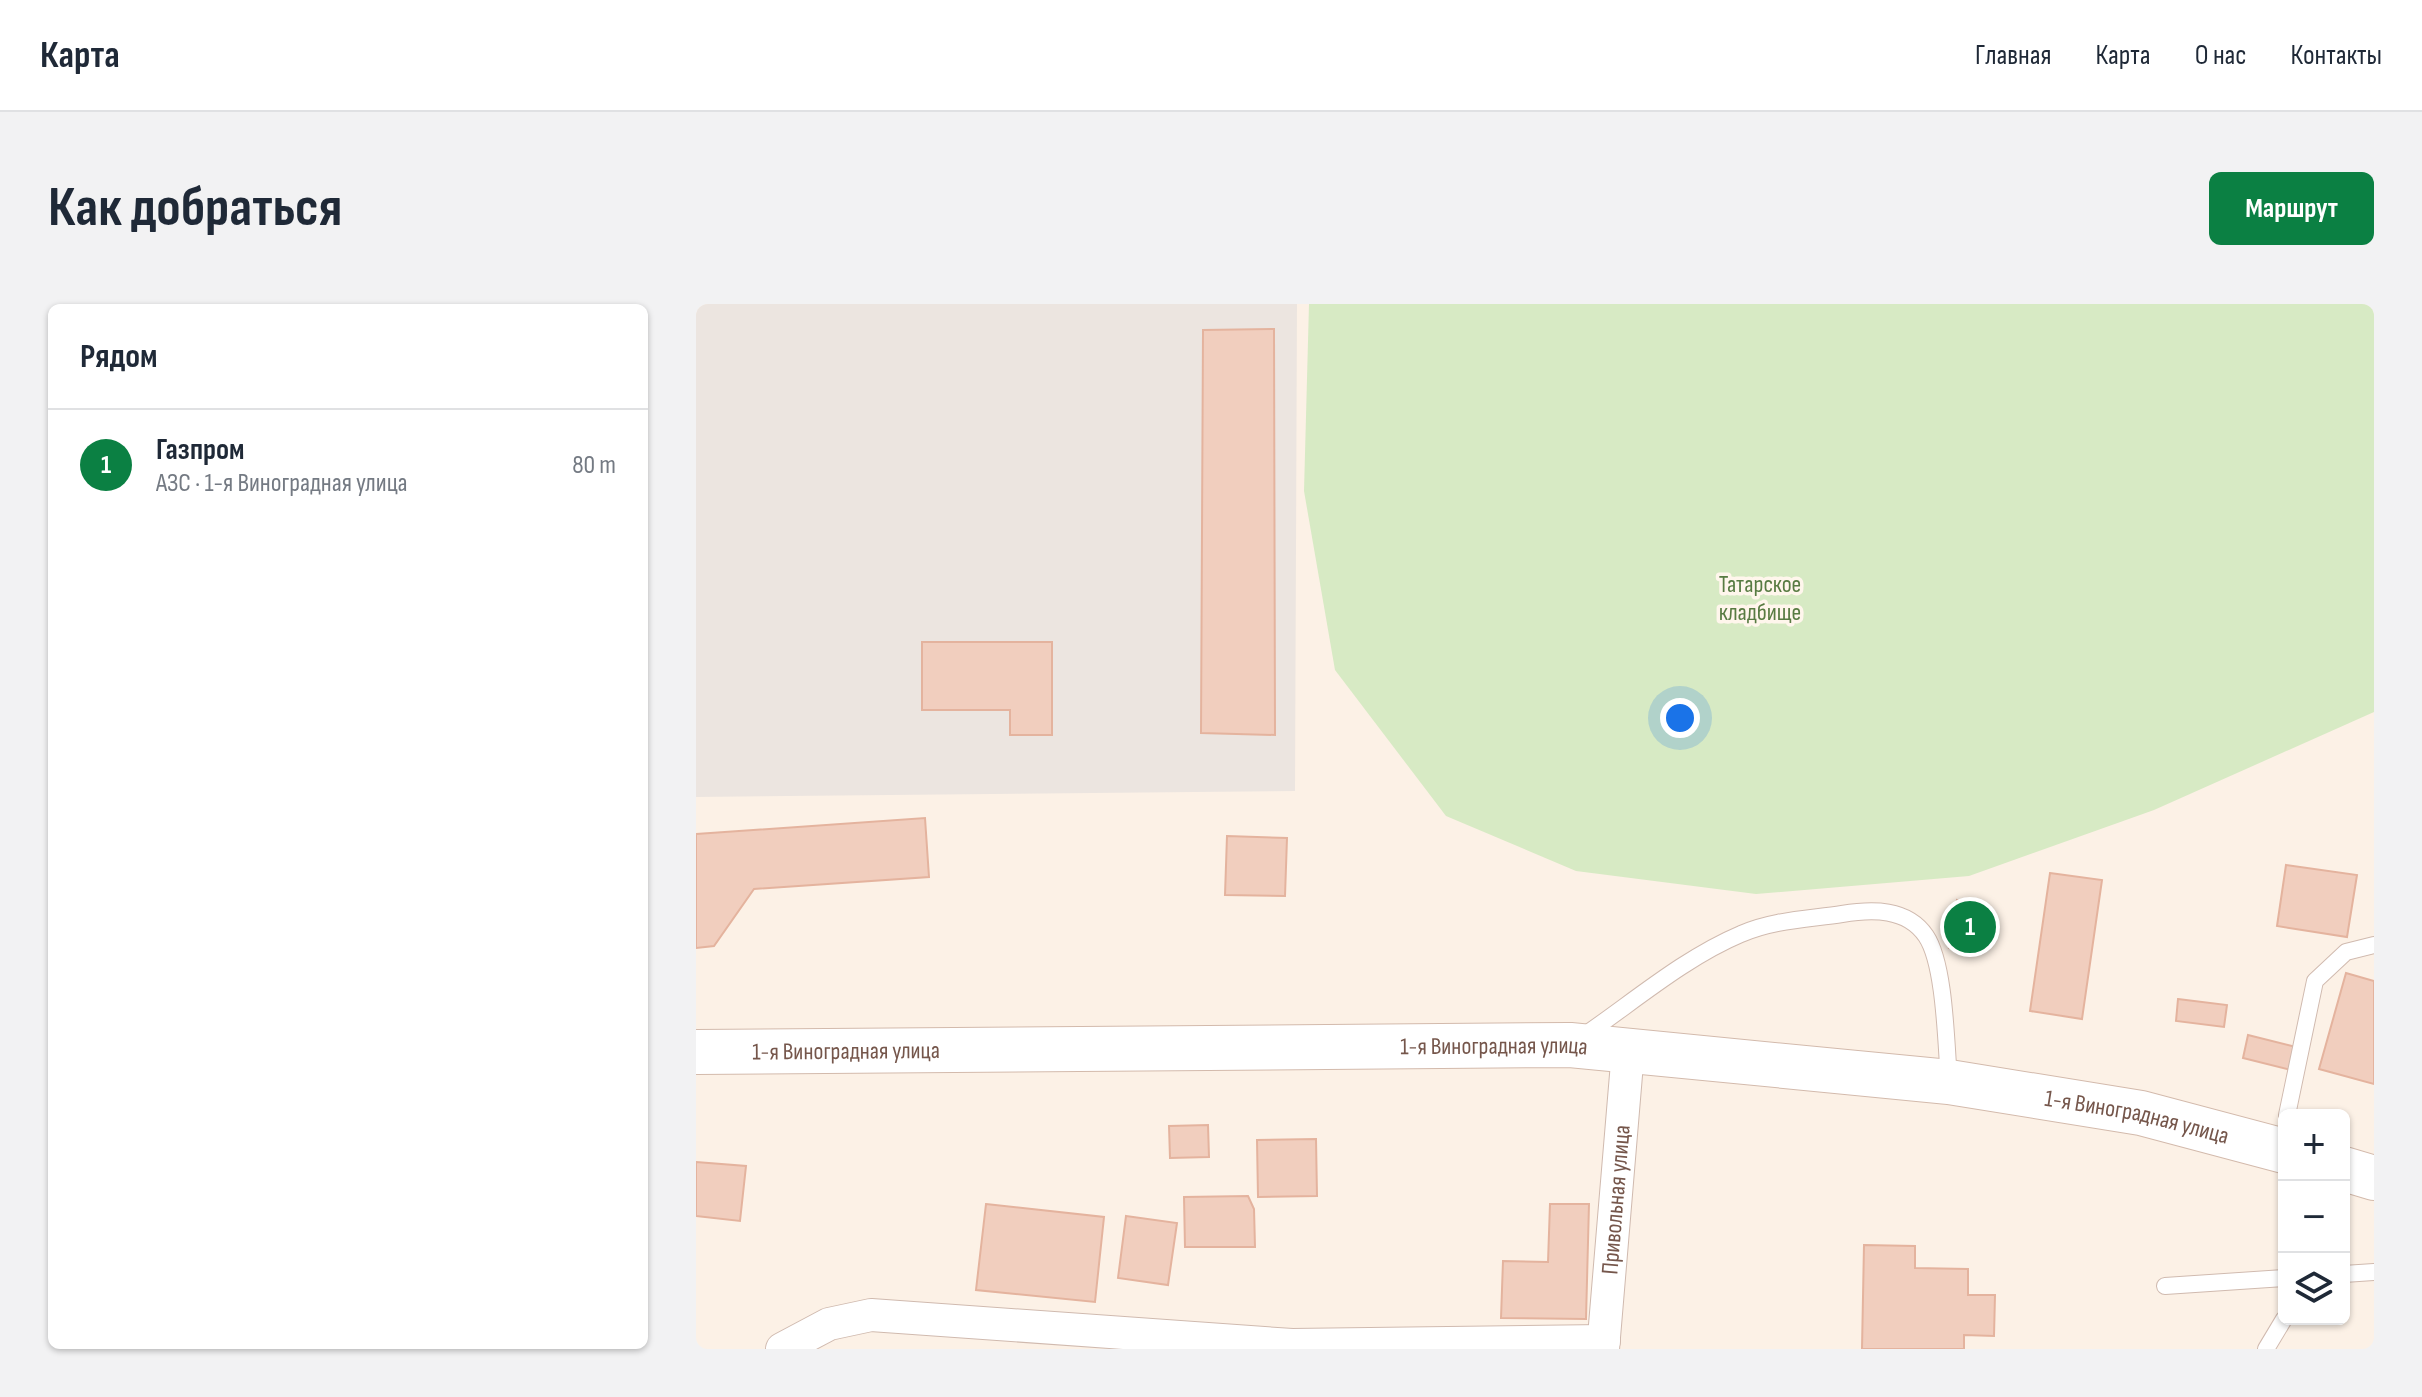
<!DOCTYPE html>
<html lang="ru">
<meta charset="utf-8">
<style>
body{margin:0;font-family:"Sofia Sans Condensed",sans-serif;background:#f2f2f3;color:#1f2937}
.controls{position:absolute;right:24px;bottom:24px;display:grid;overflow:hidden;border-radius:12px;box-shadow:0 2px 6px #0004}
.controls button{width:72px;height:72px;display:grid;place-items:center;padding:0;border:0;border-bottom:2px solid #e0e1e3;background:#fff;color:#1f2937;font:40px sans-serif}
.you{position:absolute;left:984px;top:414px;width:28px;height:28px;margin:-20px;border:6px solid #fff;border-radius:50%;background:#1a73e8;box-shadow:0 0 0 12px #1a73e833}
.badge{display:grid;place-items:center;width:52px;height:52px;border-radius:50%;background:#0b8043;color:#fff;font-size:26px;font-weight:700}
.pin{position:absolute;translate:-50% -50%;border:4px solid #fff;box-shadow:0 2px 8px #0006}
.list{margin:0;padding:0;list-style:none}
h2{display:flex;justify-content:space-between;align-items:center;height:104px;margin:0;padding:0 32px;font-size:34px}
h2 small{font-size:26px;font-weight:400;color:#747a83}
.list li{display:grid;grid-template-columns:52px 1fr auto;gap:24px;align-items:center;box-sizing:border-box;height:112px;padding:0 32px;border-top:2px solid #e0e1e3}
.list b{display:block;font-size:30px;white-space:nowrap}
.list p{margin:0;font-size:26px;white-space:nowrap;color:#747a83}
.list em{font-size:26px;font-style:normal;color:#747a83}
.icon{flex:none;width:44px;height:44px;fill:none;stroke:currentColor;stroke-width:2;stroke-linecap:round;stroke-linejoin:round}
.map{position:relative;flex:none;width:1678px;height:1045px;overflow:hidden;border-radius:12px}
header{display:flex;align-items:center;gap:48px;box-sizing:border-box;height:112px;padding:0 40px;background:#fff;border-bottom:2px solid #e0e1e3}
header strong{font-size:38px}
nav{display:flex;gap:44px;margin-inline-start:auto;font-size:28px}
.intro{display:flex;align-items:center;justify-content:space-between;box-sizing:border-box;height:192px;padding:0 48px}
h1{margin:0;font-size:56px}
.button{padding:20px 36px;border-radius:12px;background:#0b8043;color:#fff;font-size:28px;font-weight:700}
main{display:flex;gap:48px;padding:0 48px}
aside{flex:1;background:#fff;border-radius:12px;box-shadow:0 2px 6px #0004}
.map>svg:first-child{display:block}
.industrial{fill:#ece5e0}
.green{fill:#d7eac4}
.building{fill:#f1cebe;stroke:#e4b39e;stroke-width:2}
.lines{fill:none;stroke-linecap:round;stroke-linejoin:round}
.service-casing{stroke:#d0baaf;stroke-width:18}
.minor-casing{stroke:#d0baaf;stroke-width:34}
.secondary-casing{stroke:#d3baac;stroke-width:46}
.service{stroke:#fff;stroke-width:16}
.minor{stroke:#fff;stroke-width:32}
.secondary{stroke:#fff;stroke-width:44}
.labels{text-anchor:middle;stroke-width:7;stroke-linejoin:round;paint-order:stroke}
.park-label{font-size:24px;fill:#587b42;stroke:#fff6ec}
.street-label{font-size:24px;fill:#75564b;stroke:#fff6ec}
</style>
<header>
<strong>Карта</strong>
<nav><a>Главная</a><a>Карта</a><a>О нас</a><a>Контакты</a></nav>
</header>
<div class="intro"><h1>Как добраться</h1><a class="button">Маршрут</a></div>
<main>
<aside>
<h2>Рядом<small></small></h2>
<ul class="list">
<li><span class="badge">1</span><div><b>Газпром</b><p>АЗС · 1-я Виноградная улица</p></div><em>80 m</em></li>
</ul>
</aside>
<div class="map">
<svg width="1678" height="1045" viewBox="0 0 1678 1045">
<rect width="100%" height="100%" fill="#fcf1e6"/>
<path class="industrial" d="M0,0H601L599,487L0,493Z"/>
<path class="green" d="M1678,0V408L1458,506L1273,572L1060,590L880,567L750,512L639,366L608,187L613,0Z"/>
<path class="building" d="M578,25L579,431L505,429L507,26Z
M226,338H356V431H314V406H226Z
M229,514L233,573L58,585L18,642L0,644V530Z
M531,532L591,534L589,592L529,591Z
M1590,561L1661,571L1651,633L1581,622Z
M1354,569L1406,576L1386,715L1334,707Z
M1261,596L1294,602L1286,649L1253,644Z
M1650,669L1678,677V780L1623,765Z
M1482,695L1531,701L1528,723L1480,717Z
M1552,731L1600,743L1595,766L1547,754Z
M512,821L513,853L474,854L473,822Z
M620,835L621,892L562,893L561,836Z
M0,858L50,862L44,917L0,912Z
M552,892L558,905L559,943H489L488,893Z
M290,900L408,913L399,998L280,986Z
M854,900H893L890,1015L805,1014L807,957L852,958Z
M430,912L481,919L472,981L422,974Z
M1168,941L1219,942V964L1272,965V991H1299L1298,1032L1268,1031V1045H1166Z"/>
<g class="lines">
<g class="service-casing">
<path id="service" d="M886,733C936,699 988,654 1045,630C1076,616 1113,615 1146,610C1176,605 1211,604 1230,632C1249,660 1250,740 1253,776
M1591,811L1619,677L1650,648L1678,641
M1648,970L1678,968
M1469,982L1588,974
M1570,1045L1588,1015"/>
</g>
<g class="minor-casing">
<g id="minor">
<path d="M86,1045L133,1020L175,1011L596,1041L908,1037"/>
<path id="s1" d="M907,1045L932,747"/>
</g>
</g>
<g class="secondary-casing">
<g id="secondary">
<path id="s2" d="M0,748L874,741L1253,778L1445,809L1588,847"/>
<path d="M1648,865L1678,874"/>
</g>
</g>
<use href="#service" class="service"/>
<use href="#minor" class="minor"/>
<use href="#secondary" class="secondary"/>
</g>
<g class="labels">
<g class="park-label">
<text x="1064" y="288">Татарское<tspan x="1064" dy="28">кладбище</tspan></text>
</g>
<g class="street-label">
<text dy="8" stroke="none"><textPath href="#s2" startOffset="798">1-я Виноградная улица</textPath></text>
<text dy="8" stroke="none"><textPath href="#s2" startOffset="150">1-я Виноградная улица</textPath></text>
<text dy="8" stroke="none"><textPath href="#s2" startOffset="1446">1-я Виноградная улица</textPath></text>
<text dy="8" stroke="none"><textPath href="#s1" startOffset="150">Привольная улица</textPath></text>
</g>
</g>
</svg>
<div class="controls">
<button>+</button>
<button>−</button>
<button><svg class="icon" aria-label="layers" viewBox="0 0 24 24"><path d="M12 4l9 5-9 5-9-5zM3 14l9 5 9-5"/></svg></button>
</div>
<div class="you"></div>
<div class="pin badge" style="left:1274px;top:623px">1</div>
</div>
</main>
